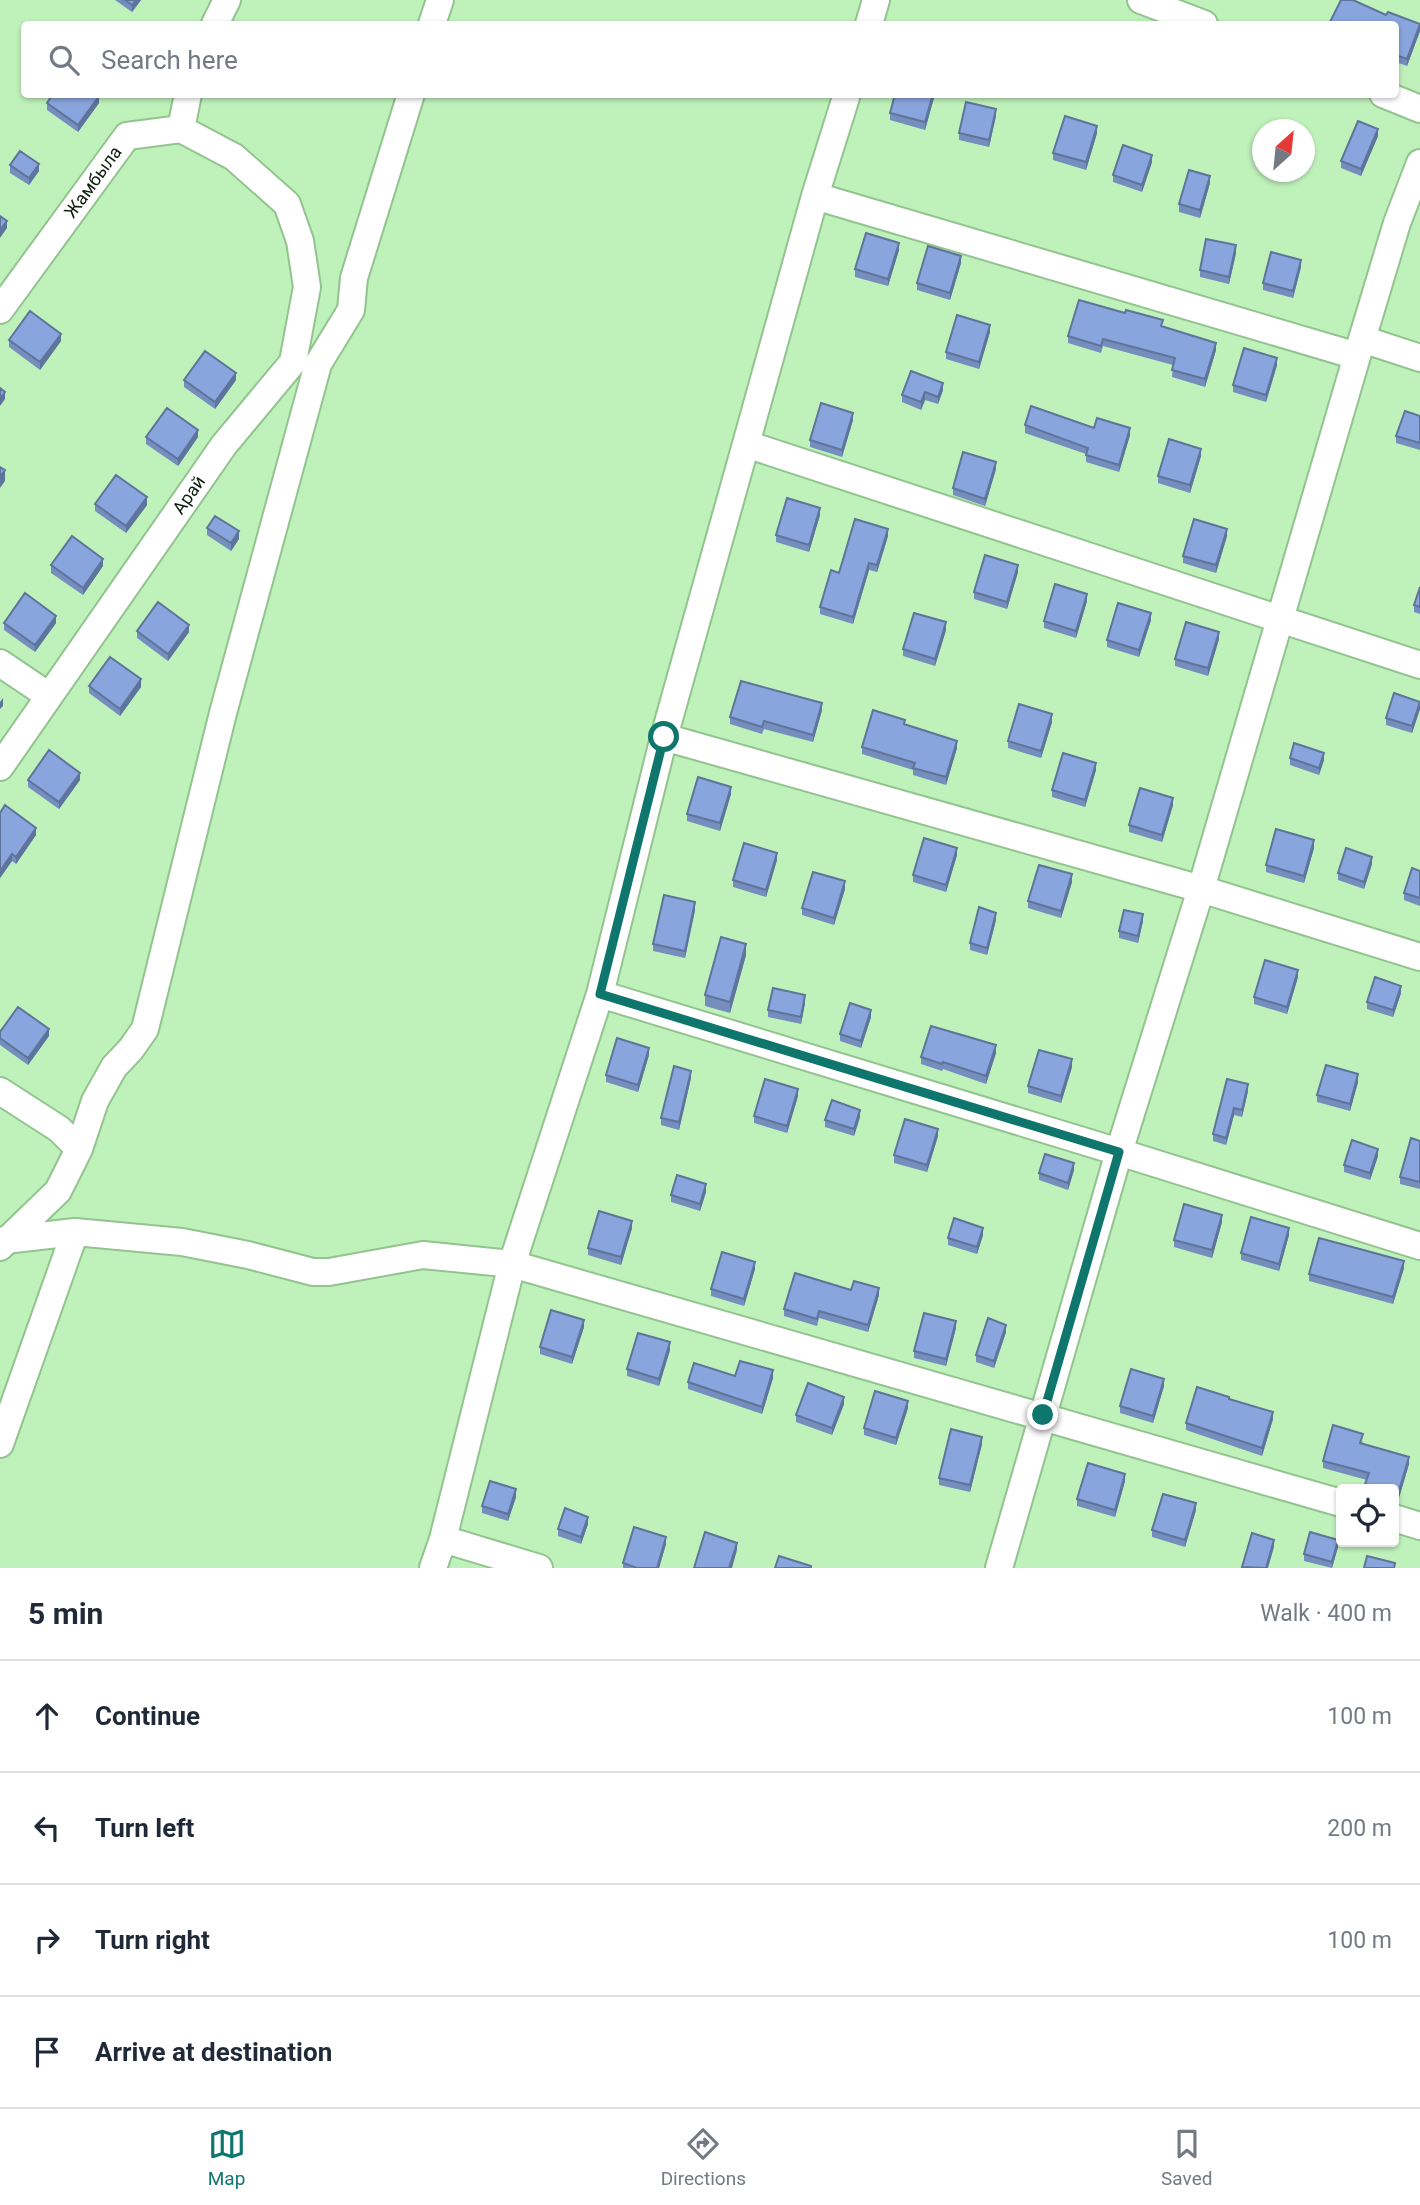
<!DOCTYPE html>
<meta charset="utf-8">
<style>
body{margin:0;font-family:Roboto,sans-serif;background:#f6f6f7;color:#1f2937}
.controls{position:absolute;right:21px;bottom:21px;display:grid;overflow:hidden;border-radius:7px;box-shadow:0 2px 5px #0004}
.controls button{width:63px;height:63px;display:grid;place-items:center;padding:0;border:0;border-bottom:2px solid #e0e1e3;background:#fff;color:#1f2937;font:35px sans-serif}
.compass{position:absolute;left:1252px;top:119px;width:63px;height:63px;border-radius:50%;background:#fff;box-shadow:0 2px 5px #0004;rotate:27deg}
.stop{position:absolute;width:21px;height:21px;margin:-16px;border:5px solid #0f766e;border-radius:50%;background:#fff}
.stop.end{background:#0f766e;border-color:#fff;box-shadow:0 2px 7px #0008}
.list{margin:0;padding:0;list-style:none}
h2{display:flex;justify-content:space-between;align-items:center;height:91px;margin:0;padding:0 28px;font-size:30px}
h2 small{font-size:23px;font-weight:400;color:#747a83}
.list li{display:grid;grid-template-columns:46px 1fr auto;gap:21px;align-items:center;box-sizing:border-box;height:112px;padding:0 28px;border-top:2px solid #e0e1e3}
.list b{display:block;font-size:26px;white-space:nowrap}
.list em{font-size:23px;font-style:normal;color:#747a83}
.icon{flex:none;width:38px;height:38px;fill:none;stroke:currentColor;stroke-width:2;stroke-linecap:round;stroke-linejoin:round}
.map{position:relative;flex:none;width:1420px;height:1568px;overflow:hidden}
.search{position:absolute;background:#fff;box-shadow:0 2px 5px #0004;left:21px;right:21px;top:21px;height:77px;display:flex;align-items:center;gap:18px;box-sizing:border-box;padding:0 24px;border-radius:7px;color:#747a83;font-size:26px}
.sheet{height:539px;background:#fff}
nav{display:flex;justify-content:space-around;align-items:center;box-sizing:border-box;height:98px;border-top:2px solid #e0e1e3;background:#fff;font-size:19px;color:#747a83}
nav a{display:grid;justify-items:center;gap:4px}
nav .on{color:#0f766e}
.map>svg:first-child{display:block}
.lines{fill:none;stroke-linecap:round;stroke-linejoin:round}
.minor-casing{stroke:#93c38f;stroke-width:30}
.minor{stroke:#fff;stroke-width:26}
.wall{fill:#758ebe}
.shaded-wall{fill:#5f749b}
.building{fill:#88a5dd;stroke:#5f749b;stroke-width:2}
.route{stroke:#0f766e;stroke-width:9}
.labels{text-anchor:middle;stroke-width:5;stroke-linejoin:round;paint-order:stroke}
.street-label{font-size:18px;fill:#0e200d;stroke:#fff}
</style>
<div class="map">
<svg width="1420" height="1568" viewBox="0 0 1420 1568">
<rect width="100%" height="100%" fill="#bff1bb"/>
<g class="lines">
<g class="minor-casing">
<path id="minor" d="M1141,0L1204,24
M215,24L227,0
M432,24L440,0
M869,24L876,0
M1383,94L1420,109
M181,129L188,94
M815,196L847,94
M0,310L127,136L181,129L234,157L287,204L300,241L307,287L293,362L224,445L0,767
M1362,339L1420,358
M746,444L815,196L1357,356
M0,663L49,696
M664,737L746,444L1420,665
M600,994L664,737L1201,889L1420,957
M0,1091L59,1129L79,1149L58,1191L0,1247
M79,1149L95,1101L114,1067L131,1049L145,1029L223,713L318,364L351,310L354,278L411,94
M5,1240L75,1232
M0,1444L75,1232L182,1242L248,1255L313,1272H329L423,1255L512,1264L443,1539
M1341,1503L512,1264L600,994L1119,1152L1420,1246
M1394,1518L1420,1526
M433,1568L443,1539L539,1568
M999,1568L1119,1152L1201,889L1357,356L1397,223L1420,163"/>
</g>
<use href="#minor" class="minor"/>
</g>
<path class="wall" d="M115,0H141L132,12Z
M1396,24L1420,31L1407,66L1396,62Z
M895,94H935L925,130L890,120V113Z
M47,103H99L78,132L47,110Z
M996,116L989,147L959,140V133Z
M1097,133L1086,170L1053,160V153Z
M1378,136L1361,176L1341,168V161Z
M1152,162L1142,192L1113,182V175Z
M10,165L39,171L29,185L10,173Z
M1210,183L1200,218L1179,212V204Z
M899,250L888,286L855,277V269Z
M1236,253L1229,284L1200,277V270Z
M961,263L950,300L917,290V283Z
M1301,267L1293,298L1263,290V283Z
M1163,327L1216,350L1205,387L1172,377L1173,365L1103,346L1101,353L1068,343V336Z
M990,332L979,369L946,359V352Z
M9,340L61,341L40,370L9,347Z
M1277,365L1266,402L1233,392V385Z
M184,380H236L215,409L184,387Z
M943,390L938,404L925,400L921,410L902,402V395Z
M1420,416V450L1396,443V436Z
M853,420L842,457L810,447V440Z
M1025,425L1094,428L1130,435L1119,472L1086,462V454L1025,433Z
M146,437H198L178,466L146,444Z
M1201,456L1190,493L1158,483V476Z
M996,469L985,506L953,495V488Z
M95,504L147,505L126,533L95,511Z
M820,515L809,552L776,542V535Z
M207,528L239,539L231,551L207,535Z
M888,536L877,572L869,570L853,624L820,614V607L839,573Z
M1227,536L1216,573L1183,563V556Z
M51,565L103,566L83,595L51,573Z
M1018,572L1007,609L974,599V592Z
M1420,587V614L1414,612V605Z
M1087,601L1076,638L1044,628V621Z
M1151,620L1139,657L1107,647V640Z
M4,623H56L35,652L4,630Z
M946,630L935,666L903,656V649Z
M137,631L189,632L168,661L137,638Z
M1219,639L1208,676L1175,666V659Z
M89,686L141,687L120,716L89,693Z
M1420,709L1412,733L1386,725V718Z
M822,710L813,742L764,729L762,734L730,724V717Z
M1052,722L1041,758L1008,748V741Z
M905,725L957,748L946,785L913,775V770L862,754V747Z
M1290,758L1324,760L1319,775L1290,765Z
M1096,770L1085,807L1052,797V790Z
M28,780H80L59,809L28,787Z
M731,794L720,831L687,821V814Z
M1173,805L1162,842L1129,832V825Z
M0,813L36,835L16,864L12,861L0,878Z
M1314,848L1304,883L1266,872V865Z
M957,855L946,892L913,882V875Z
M777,860L766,897L733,887V880Z
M1372,864L1364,889L1338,880V873Z
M1420,871V906L1404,900V893Z
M1072,882L1061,918L1028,908V901Z
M845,889L834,925L802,915V908Z
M695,910L685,958L653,951V944Z
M996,920L987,955L970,950V943Z
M1143,921L1138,943L1119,938V931Z
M746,955L730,1013L705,1006V995Z
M1298,977L1287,1014L1254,1004V997Z
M1401,993L1393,1017L1367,1009V1002Z
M805,1003L801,1024L768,1017V1010Z
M871,1017L861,1048L840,1041V1034Z
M0,1032L49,1036L28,1065L0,1045Z
M996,1053L986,1084L943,1069L942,1071L921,1064V1057Z
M649,1055L638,1092L606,1082V1075Z
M1072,1067L1061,1103L1028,1093V1086Z
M691,1078L679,1130L661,1125V1118Z
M1358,1082L1350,1111L1317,1102V1095Z
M1248,1091L1242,1117L1234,1115L1226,1145L1213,1141V1134Z
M798,1096L787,1133L754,1123V1116Z
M860,1117L854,1136L825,1127V1120Z
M938,1136L927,1172L894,1163V1155Z
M1420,1141V1189L1400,1184V1177Z
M1378,1156L1370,1180L1344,1172V1165Z
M1074,1170L1068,1190L1039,1180V1173Z
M706,1192L700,1211L671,1202V1195Z
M1222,1222L1212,1258L1174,1247V1240Z
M632,1228L621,1265L588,1255V1248Z
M983,1235L977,1254L948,1245V1238Z
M1289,1235L1279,1271L1241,1260V1253Z
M1404,1268L1393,1304L1309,1281V1274Z
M755,1269L744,1306L711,1296V1289Z
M851,1290L879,1295L868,1332L819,1318L817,1326L784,1316V1309Z
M584,1327L572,1364L540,1354V1347Z
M956,1328L946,1366L914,1358V1351Z
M1006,1332L994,1368L976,1362V1355Z
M670,1350L659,1386L627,1376V1369Z
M735,1376L773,1378L762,1414L688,1389V1382Z
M1164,1386L1153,1423L1120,1413V1406Z
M1229,1399L1273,1419L1262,1456L1186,1430V1423Z
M844,1404L832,1435L796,1422V1415Z
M908,1408L896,1445L864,1435V1428Z
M1363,1441L1362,1443L1409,1464L1398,1501L1394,1500V1489H1365L1367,1480L1323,1468V1461Z
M982,1444L970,1492L939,1485V1478Z
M1125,1481L1115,1517L1077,1506V1499Z
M516,1497L508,1521L482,1513V1506Z
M1196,1510L1185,1547L1152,1537V1530Z
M588,1524L581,1544L558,1536V1529Z
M666,1544L659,1568H623V1563Z
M1338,1547L1332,1568L1304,1561V1554Z"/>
<path class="shaded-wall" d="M136,0H141L132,12V5Z
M1420,24V31L1407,66V59Z
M933,94H935L925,130V122Z
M99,96V103L78,132V125Z
M996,109V116L989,147V140Z
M1097,126V133L1086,170V162Z
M1378,129V136L1361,176V169Z
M1152,155V162L1142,192V185Z
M39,164V171L29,185V178Z
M1210,176V183L1200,218V210Z
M7,221V228L0,238V230Z
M899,243V250L888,286V279Z
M1236,245V253L1229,284V277Z
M961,256V263L950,300V293Z
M1301,260V267L1293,298V291Z
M990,325V332L979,369V362Z
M61,334V341L40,370V362Z
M1216,343V350L1205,387V379Z
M1277,358V365L1266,402V395Z
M236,373V380L215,409V402Z
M943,383V390L938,404V397Z
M5,392V399L0,406V399Z
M925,392V400L921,410V402Z
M853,413V420L842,457V450Z
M1130,428V435L1119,472V465Z
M198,430V437L178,466V459Z
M1201,449V456L1190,493V485Z
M996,462V469L985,506V499Z
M5,470V481L0,488V477Z
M147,497V505L126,533V526Z
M820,508V515L809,552V545Z
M888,529V536L877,572V565Z
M1227,529V536L1216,573V565Z
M239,531V539L231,551V543Z
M103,559V566L83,595V588Z
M869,563V570L853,624V617Z
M1018,565V572L1007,609V602Z
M1087,594V601L1076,638V631Z
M1151,613V620L1139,657V650Z
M56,616V623L35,652V645Z
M946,622V630L935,666V659Z
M189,625V632L168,661V654Z
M1219,632V639L1208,676V668Z
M141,679V687L120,716V709Z
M3,698V706L0,709V702Z
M1420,702V709L1412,733V726Z
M822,703V710L813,742V735Z
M1052,714V722L1041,758V751Z
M957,741V748L946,785V777Z
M1324,753V760L1319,775V768Z
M1096,763V770L1085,807V800Z
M80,773V780L59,809V802Z
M731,787V794L720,831V823Z
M1173,798V805L1162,842V835Z
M36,828V835L16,864V857Z
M1314,840V848L1304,883V876Z
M957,848V855L946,892V885Z
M777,853V860L766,897V890Z
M12,854V861L0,878V871Z
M1372,857V864L1364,889V882Z
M1072,874V882L1061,918V911Z
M845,881V889L834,925V918Z
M695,902V910L685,958V951Z
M996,913V920L987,955V948Z
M1143,914V921L1138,943V936Z
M746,944V955L730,1013V1002Z
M1298,970V977L1287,1014V1007Z
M1401,986V993L1393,1017V1010Z
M805,995V1003L801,1024V1017Z
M871,1010V1017L861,1048V1041Z
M49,1029V1036L28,1065V1058Z
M996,1045V1053L986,1084V1076Z
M649,1048V1055L638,1092V1085Z
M1072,1059V1067L1061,1103V1096Z
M691,1071V1078L679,1130V1122Z
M1358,1074V1082L1350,1111V1104Z
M1248,1084V1091L1242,1117V1110Z
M798,1089V1096L787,1133V1126Z
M1234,1108V1115L1226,1145V1138Z
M860,1110V1117L854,1136V1129Z
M938,1129V1136L927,1172V1165Z
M1378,1149V1156L1370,1180V1173Z
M1074,1163V1170L1068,1190V1183Z
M706,1184V1192L700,1211V1204Z
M1222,1215V1222L1212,1258V1250Z
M632,1221V1228L621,1265V1257Z
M983,1228V1235L977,1254V1247Z
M1289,1228V1235L1279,1271V1264Z
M1404,1261V1268L1393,1304V1297Z
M755,1262V1269L744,1306V1299Z
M879,1288V1295L868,1332V1325Z
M584,1320V1327L572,1364V1357Z
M956,1321V1328L946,1366V1359Z
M1006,1325V1332L994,1368V1361Z
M670,1342V1350L659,1386V1379Z
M773,1370V1378L762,1414V1407Z
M1164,1379V1386L1153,1423V1416Z
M844,1397V1404L832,1435V1428Z
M908,1401V1408L896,1445V1438Z
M1273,1412V1419L1262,1456V1448Z
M982,1437V1444L970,1492V1485Z
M1409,1457V1464L1398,1501V1494Z
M1125,1474V1481L1115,1517V1510Z
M516,1489V1497L508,1521V1514Z
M1196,1503V1510L1185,1547V1540Z
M588,1517V1524L581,1544V1537Z
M666,1537V1544L659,1568H657Z
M1274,1540V1547L1268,1568H1266Z
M1338,1540V1547L1332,1568V1562Z
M737,1543V1550L732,1568H729Z"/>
<path class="building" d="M125,0H136L132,5Z
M1341,0H1353L1386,15L1388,12L1420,24L1407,59L1396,55V24H1329Z
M53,94H97L99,96L78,125L47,103Z
M895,94H933L925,122L890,113Z
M966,102L996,109L989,140L959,133Z
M1065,116L1097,126L1086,162L1053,153Z
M1358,121L1378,129L1361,169L1341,161Z
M1123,145L1152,155L1142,185L1113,175Z
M20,151L39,164L29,178L10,165Z
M1189,170L1210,176L1200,210L1179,204Z
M0,216L7,221L0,230Z
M866,233L899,243L888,279L855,269Z
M1206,239L1236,245L1229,277L1200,270Z
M928,246L961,256L950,293L917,283Z
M1271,252L1301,260L1293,291L1263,283Z
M1079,300L1125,313L1126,310L1163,320L1161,326L1216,343L1205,379L1172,370L1175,358L1103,339L1101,346L1068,336Z
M30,311L61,334L40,362L9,340Z
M957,315L990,325L979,362L946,352Z
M1244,348L1277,358L1266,395L1233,385Z
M205,351L236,373L215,402L184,380Z
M911,371L943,383L938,397L925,392L921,402L902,395Z
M0,388L5,392L0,399Z
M821,403L853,413L842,450L810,440Z
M1031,406L1094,428L1097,418L1130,428L1119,465L1086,455L1088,448L1025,425Z
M167,408L198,430L178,459L146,437Z
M1405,411L1420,416V443L1396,436Z
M1169,439L1201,449L1190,485L1158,476Z
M963,452L996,462L985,499L953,488Z
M0,467L5,470L0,477Z
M116,475L147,497L126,526L95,504Z
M787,498L820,508L809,545L776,535Z
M215,516L239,531L231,543L207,528Z
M855,519L888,529L877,565L869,563L853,617L820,607L831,570L839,573Z
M1194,519L1227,529L1216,565L1183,556Z
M72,536L103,559L83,588L51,565Z
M985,555L1018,565L1007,602L974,592Z
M1055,584L1087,594L1076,631L1044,621Z
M1420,587V607L1414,605Z
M25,593L56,616L35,645L4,623Z
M158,602L189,625L168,654L137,631Z
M1118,603L1151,613L1139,650L1107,640Z
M914,613L946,622L935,659L903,649Z
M1186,622L1219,632L1208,668L1175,659Z
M110,657L141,679L120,709L89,686Z
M741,681L822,703L813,735L764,721L762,727L730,717Z
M1394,693L1420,702L1412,726L1386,718Z
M1019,704L1052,714L1041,751L1008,741Z
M873,710L905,720L904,724L957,741L946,777L913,768L915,763L862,747Z
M1294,743L1324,753L1319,768L1290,758Z
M49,750L80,773L59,802L28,780Z
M1063,753L1096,763L1085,800L1052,790Z
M698,777L731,787L720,823L687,814Z
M1140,788L1173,798L1162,835L1129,825Z
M5,805L36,828L16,857L12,854L0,871V813Z
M1276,829L1314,840L1304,876L1266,865Z
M924,838L957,848L946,885L913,875Z
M744,843L777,853L766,890L733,880Z
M1346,848L1372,857L1364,882L1338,873Z
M1039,865L1072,874L1061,911L1028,901Z
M1412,868L1420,871V898L1404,893Z
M813,872L845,881L834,918L802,908Z
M664,895L695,902L685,951L653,944Z
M979,907L996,913L987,948L970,943Z
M1124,910L1143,914L1138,936L1119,931Z
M721,937L746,944L730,1002L705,995Z
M1265,960L1298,970L1287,1007L1254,997Z
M1375,977L1401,986L1393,1010L1367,1002Z
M773,988L805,995L801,1017L768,1010Z
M850,1003L871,1010L861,1041L840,1034Z
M18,1007L49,1029L28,1058L0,1038V1032Z
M931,1026L996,1045L986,1076L943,1062L942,1064L921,1057Z
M617,1038L649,1048L638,1085L606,1075Z
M1039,1050L1072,1059L1061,1096L1028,1086Z
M1326,1065L1358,1074L1350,1104L1317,1095Z
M674,1066L691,1071L679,1122L661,1118Z
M765,1079L798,1089L787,1126L754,1116Z
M1227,1079L1248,1084L1242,1110L1234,1108L1226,1138L1213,1134Z
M832,1100L860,1110L854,1129L825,1120Z
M905,1119L938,1129L927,1165L894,1155Z
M1411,1138L1420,1141V1182L1400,1177Z
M1352,1140L1378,1149L1370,1173L1344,1165Z
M1045,1154L1074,1163L1068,1183L1039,1173Z
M677,1175L706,1184L700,1204L671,1195Z
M1184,1204L1222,1215L1212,1250L1174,1240Z
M599,1211L632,1221L621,1257L588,1248Z
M1251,1217L1289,1228L1279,1264L1241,1253Z
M954,1218L983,1228L977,1247L948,1238Z
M1319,1238L1404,1261L1393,1297L1309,1274Z
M722,1252L755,1262L744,1299L711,1289Z
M795,1273L851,1290L854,1281L879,1288L868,1325L819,1311L817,1319L784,1309Z
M551,1310L584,1320L572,1357L540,1347Z
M924,1313L956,1321L946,1359L914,1351Z
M988,1318L1006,1325L994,1361L976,1355Z
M638,1333L670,1342L659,1379L627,1369Z
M740,1361L773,1370L762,1407L688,1382L694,1363L735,1376Z
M1131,1369L1164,1379L1153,1416L1120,1406Z
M808,1383L844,1397L832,1428L796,1415Z
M1197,1387L1229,1397V1399L1273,1412L1262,1448L1186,1423Z
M875,1391L908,1401L896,1438L864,1428Z
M1333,1425L1363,1434L1360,1443L1409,1457L1398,1494L1394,1492V1489H1383L1365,1484L1369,1473L1323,1461Z
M951,1429L982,1437L970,1485L939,1478Z
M1088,1463L1125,1474L1115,1510L1077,1499Z
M490,1481L516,1489L508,1514L482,1506Z
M1163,1494L1196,1503L1185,1540L1152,1530Z
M565,1508L588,1517L581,1537L558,1529Z
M634,1527L666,1537L657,1568H637L623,1563Z
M705,1532L737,1543L729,1568H694Z
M1310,1532L1338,1540L1332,1562L1304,1554Z
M1252,1533L1274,1540L1266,1568L1242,1567Z
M779,1556L811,1566V1568H775Z
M1367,1556L1395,1563L1394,1568H1364Z"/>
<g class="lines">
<path class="route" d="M664,737L600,994L1119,1152L1043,1415"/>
</g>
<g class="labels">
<g class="street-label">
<text transform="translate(93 182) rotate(-54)" y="6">Жамбыла</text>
<text transform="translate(189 495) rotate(-55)" y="6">Арай</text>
</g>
</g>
</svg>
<div class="controls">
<button><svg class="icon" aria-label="locate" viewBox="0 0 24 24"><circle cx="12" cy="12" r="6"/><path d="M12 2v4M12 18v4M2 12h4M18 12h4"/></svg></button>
</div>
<svg class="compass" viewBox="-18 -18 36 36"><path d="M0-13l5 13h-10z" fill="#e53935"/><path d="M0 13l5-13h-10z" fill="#747a83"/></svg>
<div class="stop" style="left:664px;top:737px"></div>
<div class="stop end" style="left:1043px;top:1415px"></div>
<div class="search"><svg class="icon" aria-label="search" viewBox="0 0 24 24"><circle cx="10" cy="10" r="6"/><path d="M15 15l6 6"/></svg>Search here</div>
</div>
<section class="sheet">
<h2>5 min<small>Walk · 400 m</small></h2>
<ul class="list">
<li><svg class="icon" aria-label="ahead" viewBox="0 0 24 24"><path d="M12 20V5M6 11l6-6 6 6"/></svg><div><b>Continue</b></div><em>100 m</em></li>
<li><svg class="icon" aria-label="left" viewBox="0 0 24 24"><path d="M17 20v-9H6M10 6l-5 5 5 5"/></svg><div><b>Turn left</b></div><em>200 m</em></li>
<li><svg class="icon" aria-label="right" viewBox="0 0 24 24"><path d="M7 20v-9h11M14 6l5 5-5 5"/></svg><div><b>Turn right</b></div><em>100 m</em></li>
<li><svg class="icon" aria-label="arrive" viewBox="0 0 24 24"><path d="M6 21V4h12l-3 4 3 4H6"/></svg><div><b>Arrive at destination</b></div></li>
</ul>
</section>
<nav>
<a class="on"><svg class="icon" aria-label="map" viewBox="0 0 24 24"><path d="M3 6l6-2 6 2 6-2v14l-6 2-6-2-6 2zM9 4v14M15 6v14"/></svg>Map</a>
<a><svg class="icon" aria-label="directions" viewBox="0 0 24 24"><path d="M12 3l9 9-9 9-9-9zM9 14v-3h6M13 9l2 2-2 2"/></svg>Directions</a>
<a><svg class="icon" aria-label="saved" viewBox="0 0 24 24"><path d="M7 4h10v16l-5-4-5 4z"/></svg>Saved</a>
</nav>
